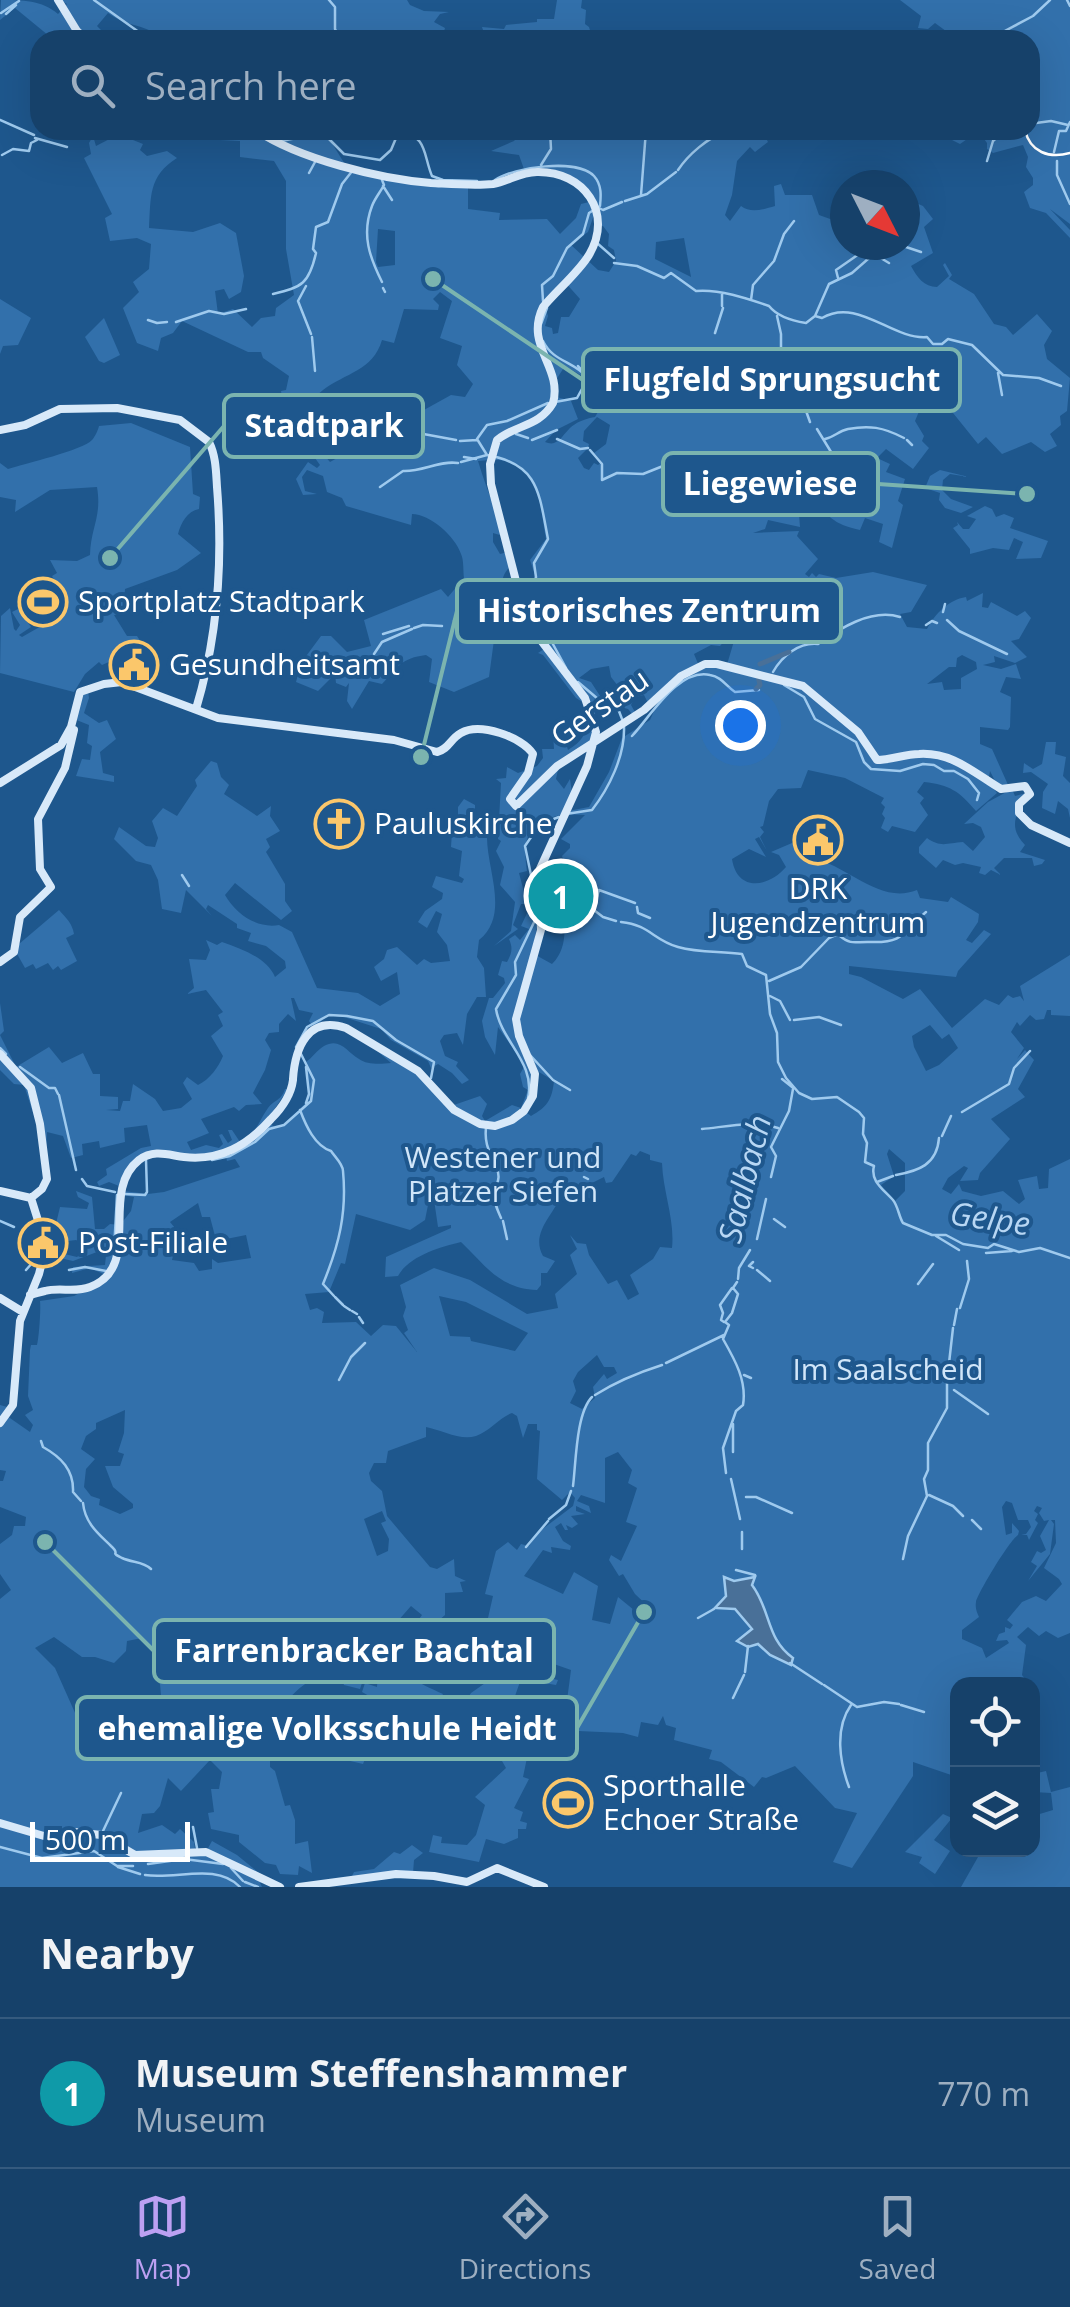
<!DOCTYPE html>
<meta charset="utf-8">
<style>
body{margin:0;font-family:"Open Sans",sans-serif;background:#1f4870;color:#f1f3f6}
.controls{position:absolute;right:30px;bottom:30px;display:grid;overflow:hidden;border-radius:20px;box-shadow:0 10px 40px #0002}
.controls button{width:90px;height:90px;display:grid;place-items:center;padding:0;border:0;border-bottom:2px solid #355a7e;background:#16416a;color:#f1f3f6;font:50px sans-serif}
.compass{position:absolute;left:830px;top:170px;width:90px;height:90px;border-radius:50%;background:#16416a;box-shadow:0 10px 40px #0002;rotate:132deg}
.scale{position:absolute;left:30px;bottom:25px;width:160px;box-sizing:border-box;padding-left:10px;border:5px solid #fff;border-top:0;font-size:28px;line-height:35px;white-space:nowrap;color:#fff;-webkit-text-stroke:8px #1e578d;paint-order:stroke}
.you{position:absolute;left:740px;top:725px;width:35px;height:35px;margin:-25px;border:8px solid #fff;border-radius:50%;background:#1a73e8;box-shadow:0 0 0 15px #1a73e833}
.badge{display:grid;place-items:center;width:65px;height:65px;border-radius:50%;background:#bca0f2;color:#fff;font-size:32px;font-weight:700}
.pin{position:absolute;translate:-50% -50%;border:5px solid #fff;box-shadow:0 2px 10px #0006}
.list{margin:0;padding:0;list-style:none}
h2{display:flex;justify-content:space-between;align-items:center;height:130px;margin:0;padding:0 40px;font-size:42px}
h2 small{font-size:32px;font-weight:400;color:#9eafc1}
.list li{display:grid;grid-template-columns:65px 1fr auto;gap:30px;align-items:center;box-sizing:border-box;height:150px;padding:0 40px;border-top:2px solid #355a7e}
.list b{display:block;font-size:38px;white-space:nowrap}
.list p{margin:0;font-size:32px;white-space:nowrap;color:#9eafc1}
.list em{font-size:32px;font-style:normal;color:#9eafc1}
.icon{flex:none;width:55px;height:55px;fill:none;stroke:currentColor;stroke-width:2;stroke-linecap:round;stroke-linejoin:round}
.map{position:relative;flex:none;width:1070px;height:1887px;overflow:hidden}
.search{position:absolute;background:#16416a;box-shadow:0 10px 40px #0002;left:30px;right:30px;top:30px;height:110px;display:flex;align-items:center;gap:25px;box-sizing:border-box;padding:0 35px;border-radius:30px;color:#9eafc1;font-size:38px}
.sheet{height:280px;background:#16416a}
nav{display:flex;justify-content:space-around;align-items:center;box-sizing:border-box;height:140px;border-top:2px solid #355a7e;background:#16416a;font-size:28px;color:#9eafc1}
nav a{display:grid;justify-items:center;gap:5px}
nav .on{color:#bca0f2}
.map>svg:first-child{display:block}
.green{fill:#3270ab;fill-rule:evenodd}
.water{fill:#497098;stroke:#9fcaee;stroke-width:2.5}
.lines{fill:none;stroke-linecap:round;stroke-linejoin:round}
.stream{stroke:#9fcaee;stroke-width:2.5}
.canal{stroke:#497098;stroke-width:5}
.secondary{stroke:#d8e9f9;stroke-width:8}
.tram{stroke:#fff;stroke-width:2.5}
.labels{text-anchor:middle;stroke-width:8;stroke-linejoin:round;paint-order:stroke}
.poi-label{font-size:30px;fill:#fff;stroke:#1e578d;text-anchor:start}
.street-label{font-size:30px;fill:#fff;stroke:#1e578d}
.park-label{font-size:30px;fill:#d1e6f9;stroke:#1e578d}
.water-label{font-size:32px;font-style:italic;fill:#b8d7f4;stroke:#1e578d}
.leader{fill:none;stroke:#7bb4af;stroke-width:4}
.callout-dot{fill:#7bb4af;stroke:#1e578d;stroke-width:4}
.callout{fill:#1e578d;stroke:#7bb4af;stroke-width:4}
.callout-label{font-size:32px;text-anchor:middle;font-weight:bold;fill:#fff}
</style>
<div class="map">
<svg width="1070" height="1887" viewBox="0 0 1070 1887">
<rect width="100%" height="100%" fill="#1e578d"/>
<path class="green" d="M1,0C22,0 42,0 58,14L67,4L60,0H407L410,5L424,11L449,12L440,14L434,22L445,28L442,38L446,40H164C146,23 128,28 108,13L97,26L104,33L97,40H54L15,8L0,20Z
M557,0H582L581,8L586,10L585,24L589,27L592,37H625V40H491L485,36L482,27L504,29L506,25L537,22V19H554Z
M900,0H1070V224L1050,209L1070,230V238L1046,213L1030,208L1024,192L1033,185V178L1026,167L1028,157L1023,145L993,153L987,149V143L981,135H973L960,144L950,139L952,130H1030V40H950V34L935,23L928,29L918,28L921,16Z
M127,130L133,140L143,144L140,150L147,156L167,151L177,158C148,176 151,197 149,228L193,232L220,223L236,233L244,276L241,292L229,299L224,289L215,291L218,314L233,309L252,327L261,318L275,316L276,308L294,295L286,249V181L274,161L240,157V141L220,140L205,130H269L280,139L330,130L337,135L330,140L346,166L428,183L468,185V209L500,213L499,220L547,219L560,234L576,218L581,204L589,202L594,215L588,232L570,244L598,270L609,272L616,261L614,250L608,246L609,234L603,226L597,227C594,179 568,171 525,172L519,155L491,151L514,141L524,130H770L764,134L768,142L755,152L750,147L737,161L732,195L725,215L730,221L741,206C751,214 764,209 775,206L774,186L781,184L785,195H812L819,215L833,220L845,218V245H905V198L923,206L933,219L924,227L933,253L911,266C917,277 924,287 937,287L949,276L943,265L945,263L952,275L949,279L974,294L994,324L1006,327L1013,335L1037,314L1052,331L1044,345L1047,359L1070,378L1067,411L1060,416L1061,425L1050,434L1057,446L1045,452L1031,442L1002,454L986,437L978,444L945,403L923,402L915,421L924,436L922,441L929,448L913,469L886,449L877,458L890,464L886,472L905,479L898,501L903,505L892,548L879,542L883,524L865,518L860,530C833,524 832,518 813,502L805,511L800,510L773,476L799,514L800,527L768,520L765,529L753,533L799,531L797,536L818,559L805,574L809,577L812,573L816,577L819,574L836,578L873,572L927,585L911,612L900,614L907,627L927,629C935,614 948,600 966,597L967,601L983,593L982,607L988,608L991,602L1017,616L1025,611L1031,618L1019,639L1011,641L1027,657L1015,663L994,656L995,662L983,665L1001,669L1016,664L1021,679L1006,677L1000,692L1011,697L1010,727L1008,730L980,727V744L992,749L1009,787L997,785L990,771L988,782L997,793L976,811C959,791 950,785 924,782L917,792L924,798L920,803L928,815L915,832L892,826L888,832L881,828L885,818L882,814L885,807L881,803L884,798L845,778L808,770L801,788L778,789L769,801L763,826L760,827L764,832L760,837L767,851L759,837L755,839L766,857L749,849L732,859C737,892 768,888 786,867L779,855L771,852L792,843L801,833L815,835L812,858C849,866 880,905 917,890L920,898L948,902L951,897L979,914L978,922L966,940L972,943L984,930L991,934L958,971L956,977L849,966V974L861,977L903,999L920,989L952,1028L985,999L999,1005L1008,995L1013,998L1020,996L1024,1001L1020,986L1070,955V1016L1051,1015V1010H1047L1044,1019L1036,1020L1030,1015L1020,1026L1017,1022L1011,1032L1024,1048L1017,1059L1025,1050L1034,1060L1018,1089L1025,1097L991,1119L1010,1139L980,1173L978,1180L960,1181L968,1168L964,1166L948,1178L942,1189L951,1194L959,1184L962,1191L981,1196L1003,1191L1019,1204L1025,1199L1018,1180L1037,1176L1039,1189L1048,1188L1049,1169L1070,1159V1633L1058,1638L1046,1631L1039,1636L1028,1627L1017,1637L1026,1645L1022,1675L1029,1684H958L957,1777L913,1762V1776L852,1868L833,1862L857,1813L835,1808L795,1766L766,1778L762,1777L754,1787L721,1762L709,1759L712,1750L674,1740L676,1728L666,1725L663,1716L658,1725L641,1722L638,1737L623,1733L556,1730L557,1709L566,1708L571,1670L551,1663L542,1665L540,1676L558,1680L556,1685L521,1679L509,1713L488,1701L484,1710L478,1708L475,1717L465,1713V1728L456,1731L448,1715L432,1705L382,1716L363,1764L346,1760L348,1747H356L371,1697L362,1692L365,1683L377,1687L379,1659L369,1656L343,1668L344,1675L363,1680L360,1689L344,1685L338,1669C303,1678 283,1700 268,1732L275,1735L274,1746L270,1747V1767L275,1771L285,1806L290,1805L295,1820V1844L308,1841L312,1873L299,1866L298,1875L280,1874L276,1865L265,1863L239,1842V1835L211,1829L208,1813L214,1812L211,1789H219L222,1772L210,1760L181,1791L168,1778L160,1806L154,1813L142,1814L138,1833L162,1825L175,1834L180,1829L194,1842L195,1849L207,1850L212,1841L237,1855L265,1878L260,1883L262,1887H0V1599L11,1590L0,1574V1544L12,1535L14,1526H25L26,1517L0,1507V1481H3L6,1471L0,1470V1405L11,1408L7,1416L30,1432L33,1425L25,1415L33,1410L28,1396L30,1350L31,1345H37C39,1337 41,1309 40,1301L74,1296L110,1277L90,1268L72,1273L73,1267L105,1265L106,1255L97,1252L73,1261L47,1255L48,1250L77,1257L84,1251L83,1244L76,1240L68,1241L67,1232L61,1227L57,1240L49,1239L50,1233L54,1232L60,1207L87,1209L89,1203L78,1197L76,1191L92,1197L95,1229H104L110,1224L120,1225L131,1211L134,1197L123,1195V1191L148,1194L164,1192L240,1167L235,1159L227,1161L225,1153C172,1163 153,1131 119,1186L109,1182L99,1186L97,1182L107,1175L106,1169L141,1148L151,1146L147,1125L124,1128L125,1142L100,1148L99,1141L82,1144L83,1155L71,1158L63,1136L47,1132L46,1153L24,1085L14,1084L0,1070V1003L4,1031L0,1035L16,1067L49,1047L62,1063L83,1053L93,1074H100V1096L118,1097V1109L106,1110L120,1111L123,1101H130L133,1084L155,1099L163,1111L181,1108L192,1099L183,1083L187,1077L198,1085C210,1079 218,1068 223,1056L211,1036L223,1026L218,1015L223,1012L206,990L187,994L194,988L189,959L206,960L210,950L206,940L217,945L222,942C242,949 267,958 275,977L286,968L285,961L266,946L248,941L251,933L237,928V924L208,905L206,909L212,916L186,890L181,913L162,909L158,880L151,865L136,861L114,839L119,827L146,846L155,847L158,838L152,821L163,808L177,816L197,786L195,780L211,761L217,763L221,777L229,785L224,794L257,816L271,806L270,816L280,831L266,839L270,847L266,852L285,884V901L292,911L281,920L235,883L225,895C236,914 257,929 279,925L292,932L317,988L358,993L380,1006L400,994L397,972L381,981L374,967L384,959L387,950L397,947L417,965L424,959L431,963L450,961L447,945L437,932L442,914L436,911L427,928L418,922L425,911L442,899L443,893L432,887L436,876L462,883L464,879L459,876L462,851L451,847L453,817H458V807L464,799L475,805V814L481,824L475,830L479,838L487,837C487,871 510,915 479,940L477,957L484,968L486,997H477L467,1014L463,1045L457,1033L444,1035L440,1041L445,1056L458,1062L456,1066L469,1080L462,1084L452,1073L438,1064L431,1068L428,1061L391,1040L381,1029L344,1017L327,1015L319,1024L312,1025L309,1021L313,1013L299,1010L294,998H291L296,1021L288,1014L279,1024V1032L269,1033L265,1040L271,1050L265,1070L253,1093L262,1104L246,1105L239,1111L234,1107L201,1119L209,1133L187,1142L191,1150L206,1145L219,1148L223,1144L219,1135L222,1134L228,1143L232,1140L228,1130H232L240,1142C257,1134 258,1122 268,1108C275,1099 281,1101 285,1089H288L267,1120L273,1126L283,1125L309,1100L306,1062C312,1058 317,1050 324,1046C340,1037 347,1052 359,1059C367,1065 381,1064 391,1063L375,1049L381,1050L418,1072L448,1107L480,1096L487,1104L482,1116L485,1121L512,1105L521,1108L528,1090L523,1087L520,1074L524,1067L522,1061L498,1027L495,1055L485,1037L482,1021L489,998H493L505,983L504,978L498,975L502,961L507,962C512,953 513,948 509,939L515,935L520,940L529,929L521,926L529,909L527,904H521L513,925L518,929L494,946L511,931L515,902L500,885L504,867L496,851L501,841L498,839L501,783L496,779L506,778L507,767L518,773L537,766L543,758L542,749H554L553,733L562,730L568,750C589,737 588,727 584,703L576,698L543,655L538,653L544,649C562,674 599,705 593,739L559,765L556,779L564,789L570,779L572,793L564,809L568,811L589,807L609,772L622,738L650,720L659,700L649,705L644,695L635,697L631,705L636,714L633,715L628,709L610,704L614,699L624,700L625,695L611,677L609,666L591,669L579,678L591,682L604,702L594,703L595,720C576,673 534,642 520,591H531L535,575L530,560L546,539C539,503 541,459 494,460L496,448L493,447L490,460L478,461C486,488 496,509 503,536L493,533V542L500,554L508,552L511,566C499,576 502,589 503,603L521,608L524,622L494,640L489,677L454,692L429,682L432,659L426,655C401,658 398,667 382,684L369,681L352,709L347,701L349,683L346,687L336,683L335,674L318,691L296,682L301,663L321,636H331L347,652L371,646L364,620L441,589L448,597L464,578C463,571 464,560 461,554C455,536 430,514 412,514L411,525L346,506L342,498L327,492L323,476L307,470L302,477L305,491L317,494L303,495L296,479L308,462L317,468L320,465L315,458L324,455L330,462L451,395L465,397L473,384L457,365L462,346L440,338L452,301L440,292L433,299L439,305L438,310L404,309L394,343L382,340C373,371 345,373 323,390C311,400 299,412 288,423L285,416H278L283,403L281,391L286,390L289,376L263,358L261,352H248L182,321L173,333L161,338L158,351L137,343L123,308L139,292L133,282L149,269L151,244L137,238L110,241L105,218L112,214L84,158L91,154L89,143L93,136L96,146ZM378,229L395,231V265L378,267L376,262ZM684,238L691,277L655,259L656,242ZM564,281L580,299L569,317H561L558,333L553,334L552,328L545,326L548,316L544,304ZM565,366L605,389L611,405L598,412L595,417C565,422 566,439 554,443C551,444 548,443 545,442L556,430L578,419L571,401L553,396L552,386ZM597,417L610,425L606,444L594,453L602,462L598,465L594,463L589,470L584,468L578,458L588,448L589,444L583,441L584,431ZM727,638L734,641L726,668L709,665L699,666L694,654L711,645L720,646ZM962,655L976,662L977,669L961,678V689L944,690L942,682L927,684L949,667H956L957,658ZM563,814L585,815L561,839L570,844V848L562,856L565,865L558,875L551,874L553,880H564L563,893L572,897L561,902C565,923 569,947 552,964L532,953L539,916L530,915L519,873L527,871C524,851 523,828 546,819C552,817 558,816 563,814ZM930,1025L942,1039L949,1034L958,1048L939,1065L926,1071L914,1047L912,1036ZM539,1072L554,1081C552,1100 547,1107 531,1116L523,1110L531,1097L534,1075ZM889,1149L905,1163V1191L895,1201L881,1185L894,1176L887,1154ZM640,1151L650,1155V1160L662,1163C663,1192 675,1220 672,1248L660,1247L653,1259L630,1275L639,1294L628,1300L617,1280L608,1284L589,1255L586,1244L577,1243L570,1235L577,1249L570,1255L577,1274L555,1294L558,1308L527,1314L470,1280L434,1268L400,1285L406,1307L403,1316L408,1330L404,1333L417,1352L396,1326L383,1325L371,1336L356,1322L322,1323L324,1312L317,1308L310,1310L305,1294L329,1292L341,1263L345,1264L356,1214L410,1230L425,1220L432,1185H452L451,1190L433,1193L438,1227L451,1225V1228L386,1257L385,1277L398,1276C409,1256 440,1247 461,1242C487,1267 499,1288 537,1290L541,1285V1273H547L555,1261L543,1256C530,1233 554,1214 563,1193L576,1192L591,1199L592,1183L604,1177L606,1183L612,1182L631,1154L636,1156ZM198,1203L202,1217H210L215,1236L221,1240L246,1235L251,1258L218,1263L212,1259V1269L199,1271L194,1263L172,1260L175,1248L182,1246L180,1234L170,1222ZM439,1296L466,1302L528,1333L515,1351L471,1341L470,1337L450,1336ZM597,1355L604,1367H614L617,1373L607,1379L604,1374L593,1387L595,1398L582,1409L570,1403L576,1391L573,1381L578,1372ZM125,1410L124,1433L118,1452L124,1454L120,1466H105L113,1487L133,1504V1508L120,1514L99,1505L100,1499L91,1496L84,1487L86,1469L95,1459L81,1449L86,1436L96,1429V1423ZM512,1413L517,1416L523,1438L528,1424H537V1430L540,1431L537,1479L562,1500L570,1492L575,1498L573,1506L536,1534L529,1546L521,1544L517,1550L508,1542L496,1551L485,1594L493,1596L483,1640L488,1644V1681L471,1693L460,1710L449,1707L440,1700L443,1694C419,1683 392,1671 379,1646L375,1647L411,1606L422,1615L406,1638L417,1649L427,1652L454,1630L438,1621L445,1615V1593L463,1592L460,1582L466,1581L455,1576L454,1559L437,1569L430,1567L387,1516L382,1491L371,1481L369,1473L374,1463H386L388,1451L426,1437V1427C442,1430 460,1441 476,1436C489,1432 499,1418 512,1413ZM618,1452L632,1470L628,1483L637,1488L626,1522L637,1526L621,1561L611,1555L609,1560L619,1576L623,1574L635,1594L653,1611L645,1619L618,1597L610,1624L592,1620L598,1586L574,1572L563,1594L524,1576L543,1550L552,1553L551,1547L570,1550L571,1546L563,1541L555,1527L561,1523L565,1530H568L566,1525L572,1528L578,1524L571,1516L585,1514L576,1511V1506L591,1513L589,1506L577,1501L581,1495L605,1503V1458ZM1006,1501L1012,1503L1018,1520H1028L1031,1527L1026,1534L1021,1535H1027L1029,1540L1038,1523L1035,1520L1038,1514L1034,1511L1037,1506L1042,1508L1039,1513L1044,1521L1049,1520L1040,1536L1046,1550L1041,1553L1037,1551L1031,1562L1037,1566L1028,1581L1050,1554L1054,1524L1051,1520H1055L1056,1543L1044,1568L1059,1579L1062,1584L1046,1601L1036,1596L1022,1602L1007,1620L1013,1625L1010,1629L1005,1627V1632L999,1634L996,1641L1007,1640L1009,1643L986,1658L982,1648L962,1639V1630L979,1617C977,1612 975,1609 976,1602C978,1593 1009,1541 1018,1535L1019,1531L1012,1523V1533L1006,1535L1002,1507ZM382,1511L386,1521L381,1523L389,1539L388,1551L377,1556L364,1519ZM54,1637L82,1657H95L114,1663L126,1651L127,1641L142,1638L157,1651L162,1706L80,1724L55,1668L35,1648Z
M0,299L31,318L18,345L3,346L0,354Z
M104,318L120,355L104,363L99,361L85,337Z
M131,423L190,447L193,494L200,497L199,509C187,511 181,523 178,534L201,553L177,570L125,589L123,614L114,615L127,636H137L146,650L138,654L134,651L102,665L99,662L85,674L74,692L0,673L1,616L10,608L14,629L16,631L20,625L12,612L18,609L17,605L53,583L64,602L34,620L30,614L24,617L31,627L19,635L22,637L64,613L68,604L52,576L57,573L50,560L77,561L90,555C91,526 102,517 97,487L50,490L15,512L16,500L0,497V463L8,469C24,464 83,450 92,440C95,437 98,430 99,426Z
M940,470L969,477L950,474L943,480L942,490L951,499L973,507L961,513L945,508L939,500L940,493L925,488L930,476Z
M985,506L992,509L996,517L1004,514L1014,518L1010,528L1048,541L1041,558L1016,559L1023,542L1014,538L1009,550L993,548L970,554V549L953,528L958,525L957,522L963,529H969L976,519L967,516Z
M88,691L89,698L84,713L99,723L107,720L116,739L100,752L103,773L114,776V782L76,776L82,759L90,760L92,746L87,743L89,725L74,719L82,694Z
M1046,742H1056L1055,754L1066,757L1063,776L1070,783V818L1068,809L1058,801L1055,814L1042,808L1043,792L1048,784L1031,772L1023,773L1024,763L1033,769L1042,764Z
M1012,789L1015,796L1026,793C1017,814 1007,826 1025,845L1020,852L1045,860L1042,864L1034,866L1032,858H1004L994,868L1001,875L991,870L985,875L979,873L981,867L963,863L955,865L943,860L936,868L919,853V847L927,838C941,848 947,843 963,842L973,851L985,837L981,827L973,823L964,824L988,802Z
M59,910C67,919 72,923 74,934L66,938L77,961L61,970L58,966L53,970L48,963L36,969L33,964L25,968L16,952L19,944Z
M529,1748L523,1777L529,1779L514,1808L523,1812L520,1821L527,1823L526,1829H518V1838L504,1844L486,1839L479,1862L429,1852L433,1835L442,1837L441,1843L467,1845L476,1835L485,1805L475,1797L506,1768L502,1761L512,1751Z
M1046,1771L1051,1792L1070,1787V1887H961L982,1850H1032L1033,1816L1053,1810L1051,1793L1033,1792V1774Z
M943,1814L952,1818L934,1840L950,1851L935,1874L919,1863L922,1857L905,1852Z
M412,1845L423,1853L414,1860L413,1873L352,1876L354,1872L374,1869L394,1852L400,1854Z"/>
<path class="water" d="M724,1577L734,1581L755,1577L752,1585C771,1610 766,1639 793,1658L791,1665L770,1655L758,1644L748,1647L737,1641L752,1629L735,1609L715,1608L726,1596Z"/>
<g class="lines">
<path class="stream" d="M94,0L150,40
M329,0L335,7V29L341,40
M1067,0L1070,6
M1,13L19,1
M6,14L16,5
M1001,33L1033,16L1050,0
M429,40L431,34
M0,120L34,135
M1036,123L1051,121L1068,125
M315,130L324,137
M35,138L67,147
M281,141L302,137H327L344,154L380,160L391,150L399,131C428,136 423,155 432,176L443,180L477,181
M1054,152L1059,131H1066L1070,122
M2,155L13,149L29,151L31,143L37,140
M987,161L993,141L1005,130
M1057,161V175L1070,204
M541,165L551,149L550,130
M678,170C688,155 707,138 728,130
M309,173L315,162
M495,180C514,167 577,158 594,176C602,185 601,196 600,206L589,213L583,234L567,248L553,276L542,285L543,301
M383,186L392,200
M641,195L646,130
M625,201L647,194L676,172
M599,208L603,210L622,202
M905,219L910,216
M597,243L614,258
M900,245L921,252
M874,254L889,263
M614,263L637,266L664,278L671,273L696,291C719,289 746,298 769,306C777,316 793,321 806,323L815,316L822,318C858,297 892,340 927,337L933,344H942L948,339L972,345L1003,375L1039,378L1061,386
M838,278L836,270L872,245
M382,282C370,258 361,235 372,206C375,198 381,191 384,185L382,180
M306,286L298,301L311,334
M383,288L385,292
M273,294C302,287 309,284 316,253L313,249L316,227L328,222L342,184L353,170
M751,300L753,285L774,261L784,234L794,221
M722,306V293
M777,316L781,334V353L787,358L810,422
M815,316L829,284L852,273L884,245
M148,320L157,323L167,322
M176,322L209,311L224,314L246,309
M541,324L547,308
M715,333L723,308
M312,337L315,371
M543,341C553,362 574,361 588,378L577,398L555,402
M578,366L600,390
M998,373L1002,395
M548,403L507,421L487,425L477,439L487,455C539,464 539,493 548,539L534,563L536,577L531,604L566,668
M399,409L408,422
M409,423L418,433L456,440
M817,429L839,465L853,501
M516,434L528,438
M557,439L580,449L588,448
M825,439C835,437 838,431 848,429C869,425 883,427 904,438
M532,440L557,430
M907,440L912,445
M460,441L477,440
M590,450L602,464V480L617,473L643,474L673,462
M464,457L476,459
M461,462L487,455
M380,487L403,471C422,472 440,460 458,463
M497,599L515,595
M943,612L945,604
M947,620L959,631L1007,654
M454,621L473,618
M926,625L932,621L937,623
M414,628L423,625L442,626
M383,634L409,626
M769,641L771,609
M374,654L382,642L412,629
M773,672C782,656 799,642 818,644C839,629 871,608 900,617
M578,682L598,699L617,706L622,719
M784,685L804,697L815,719L856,742L864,762L871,769L900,771L923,764L934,765L944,771H954L968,779L979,793L977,800
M632,736C651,716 678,668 710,675C722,677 726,686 735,692L759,690
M566,814L592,810C609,788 625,756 624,727
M182,875L189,886
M544,883L577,897L603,917L616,921
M565,891L568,885L597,896L599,890L635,903
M536,899L525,846L540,824L559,817
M637,907L638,913L650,918
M829,921L830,933
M621,922C650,925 653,940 678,947C699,953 720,951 742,954L747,966L766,975L770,1014L777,1033L778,1062L786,1078L799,1093L812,1099L837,1097L859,1112L864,1118L863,1134L867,1143L865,1162L874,1166C870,1181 883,1189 893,1200C898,1206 899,1217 903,1223L932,1235H946L963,1244L988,1248L994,1244L1019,1252L1040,1248L1070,1258
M840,936C852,946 856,941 871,942C904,943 902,933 926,912
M769,981L801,967L829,938L838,934
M770,996L780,1001L790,1020
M794,1020L819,1017L841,1025
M296,1047L307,1027L329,1015L347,1016L373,1021L396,1040L434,1062L431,1078
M0,1048L6,1054
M530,1055L553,1080L570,1090
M20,1067L49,1088H55L58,1094
M306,1067L309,1094L306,1103
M782,1079L792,1087
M59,1095L76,1170
M528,1098C536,1063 501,1041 496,1009L516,975L515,962L537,916
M300,1110C306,1126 315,1146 331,1151C335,1157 343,1164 343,1171C347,1213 339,1245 323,1284L334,1296
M962,1112L1009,1084L1014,1068L1030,1051
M486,1128C484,1146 491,1153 497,1169C501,1179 496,1184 495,1193C493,1202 498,1211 501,1218
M702,1129C725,1127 756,1120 778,1128
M942,1136L951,1116
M212,1160L230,1156L255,1142L269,1129L284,1125L311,1101L314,1080L300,1052
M896,1175C918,1171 937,1165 939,1138
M584,1177L588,1179
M771,1177L776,1156L771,1147L789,1111L793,1089
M82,1179L87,1186L115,1192
M877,1182L893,1176
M124,1194L145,1195L147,1192L146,1160
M774,1219L785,1227
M0,1221L14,1227
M503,1221L507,1239
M24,1235L40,1254L26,1270
M936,1236L959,1250
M757,1239L766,1199
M114,1251L117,1195
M986,1253L1012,1251
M753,1262L749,1266L753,1268
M69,1270L85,1267L106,1271
M757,1270L770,1281
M738,1279L739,1268L750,1250
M918,1284L933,1264
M335,1297L343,1305
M344,1306L350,1310
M960,1308L969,1279L967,1261
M352,1311L357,1314
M359,1317L363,1323
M724,1322L721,1320L723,1313L720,1305L732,1288
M954,1325L957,1309
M666,1363L724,1335
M948,1372L953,1328
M744,1375L751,1378
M339,1380L351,1357L365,1343
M954,1390L988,1414
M595,1395C614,1383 640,1372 662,1365
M733,1424V1452
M41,1441L43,1447C61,1457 74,1470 73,1492L81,1501
M726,1473L723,1448L736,1411L743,1405C747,1381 735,1360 723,1339L729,1325L725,1322L732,1313L738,1294L733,1288L737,1282
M731,1479L740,1519
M573,1486C576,1463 576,1413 592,1397
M929,1495L953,1506L963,1516
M746,1497H756L792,1513
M83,1503C85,1524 100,1535 111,1546C122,1556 108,1551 122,1558C133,1563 143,1561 151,1569
M549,1519L566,1505L571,1491
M972,1520L981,1529
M526,1547L548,1521
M742,1549V1532
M903,1559L908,1536L927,1496L924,1479L928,1470V1443L947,1408V1377
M736,1570L755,1575
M698,1618L714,1609
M790,1663L822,1684
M745,1672L748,1646
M824,1685L857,1707L884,1702L899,1704
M733,1698L744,1675
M901,1705L924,1712
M849,1787C840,1763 834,1729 851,1705
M193,1827L197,1848
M103,1831L121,1793
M0,1847L42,1858L94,1851L117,1866H133
M148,1864L184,1859L223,1864
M118,1867L140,1874
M231,1868L243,1881
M145,1875C176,1880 216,1862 240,1887
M245,1882L258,1887"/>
<path class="canal" d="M760,664L789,652
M756,689L760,685L758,676"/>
<path class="secondary" d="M58,0L77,31L87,40
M256,130C299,159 380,179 431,183C451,184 474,186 493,184C509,181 520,172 537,172C584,171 614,213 589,255C577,274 557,290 543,307C524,346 563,367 553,403C539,427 517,424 497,440L490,464L491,484L524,612L533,630L585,698L596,732L587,766L539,871L541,930L516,1019L519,1036L535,1074L533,1096L524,1111L512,1120L495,1126L480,1124L454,1110L418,1071L346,1028C308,1015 295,1048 293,1079
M0,430L25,425L60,409L117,408L180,420L209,442C216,456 216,472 217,487C223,561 217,639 196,709
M0,783L61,745L71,727L80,692L104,684L122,682L218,718L394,740L437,752C449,749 450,739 461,733C480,722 522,737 533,754L528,773L510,799L516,806L557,766L644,710L681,676L705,664H717L803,686L858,732L877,760C891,760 905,754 919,754C953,752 974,773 1001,789L1025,786L1030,794L1019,804V813L1031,825L1070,843
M0,962L14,952L20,917L51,887L40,869L38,819L65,768L74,730
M0,1054L31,1088L40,1124L47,1179L42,1189L31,1198
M0,1191L31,1198
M30,1295C35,1294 40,1292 45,1291C59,1287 76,1293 90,1287C144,1267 98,1192 139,1160C154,1149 168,1155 184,1157C220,1161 247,1146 271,1119C282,1108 291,1096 293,1080
M0,1298L23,1312
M0,1423L13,1405L20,1321L39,1274L46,1246L31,1198
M0,1823L44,1836L75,1832L101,1835L135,1855L206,1852L280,1887
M299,1887L396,1874L434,1876L467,1882L497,1868L544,1887"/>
<path class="tram" d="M1025,130C1030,152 1049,159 1070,153"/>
</g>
<defs>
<g id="stadium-ring" transform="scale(2.5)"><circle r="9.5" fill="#1e578d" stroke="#fbc76b" stroke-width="1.5"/><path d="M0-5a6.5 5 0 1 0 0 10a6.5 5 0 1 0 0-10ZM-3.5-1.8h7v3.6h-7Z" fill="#fbc76b"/></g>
<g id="civic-ring" transform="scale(2.5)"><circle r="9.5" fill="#1e578d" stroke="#fbc76b" stroke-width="1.5"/><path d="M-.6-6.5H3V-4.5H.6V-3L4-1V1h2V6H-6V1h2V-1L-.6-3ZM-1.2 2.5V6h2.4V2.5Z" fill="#fbc76b"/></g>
<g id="church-ring" transform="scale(2.5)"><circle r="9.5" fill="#1e578d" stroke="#fbc76b" stroke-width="1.5"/><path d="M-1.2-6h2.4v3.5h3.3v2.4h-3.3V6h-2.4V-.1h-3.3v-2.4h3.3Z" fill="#fbc76b"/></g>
</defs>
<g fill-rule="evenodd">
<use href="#stadium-ring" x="43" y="602"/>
<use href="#civic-ring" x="134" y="665"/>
<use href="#church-ring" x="339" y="824"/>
<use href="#civic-ring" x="818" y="840"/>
<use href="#civic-ring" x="43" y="1243"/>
<use href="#stadium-ring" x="568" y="1803"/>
</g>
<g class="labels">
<g class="poi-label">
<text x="78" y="612">Sportplatz Stadtpark</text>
<text x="169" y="675">Gesundheitsamt</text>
<text x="374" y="834">Pauluskirche</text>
<text x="818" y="899" text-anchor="middle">DRK<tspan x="818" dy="34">Jugendzentrum</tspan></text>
<text x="78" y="1253">Post-Filiale</text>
<text x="603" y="1796">Sporthalle<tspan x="603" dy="34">Echoer Straße</tspan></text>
</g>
<g class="street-label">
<text transform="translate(600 708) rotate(-35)" y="10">Gerstau</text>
</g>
<g class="park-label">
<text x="503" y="1168">Westener und<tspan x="503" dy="34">Platzer Siefen</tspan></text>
<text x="888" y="1380">Im Saalscheid</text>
</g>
<g class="water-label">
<text transform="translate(745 1179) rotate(-76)" y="11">Saalbach</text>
<text transform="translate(990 1219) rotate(8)" y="11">Gelpe</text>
</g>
</g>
<path class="leader" d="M433 279L583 380M110 558L224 426M1027 494L878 484M421 757L457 611M45 1542L154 1651M644 1612L577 1728"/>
<g class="callout-dot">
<circle cx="433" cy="279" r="10"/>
<circle cx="110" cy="558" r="10"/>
<circle cx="1027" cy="494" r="10"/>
<circle cx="421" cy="757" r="10"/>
<circle cx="45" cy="1542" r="10"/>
<circle cx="644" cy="1612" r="10"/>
</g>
<g class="callout">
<rect x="583" y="349" width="377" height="62" rx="10"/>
<rect x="224" y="395" width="199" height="62" rx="10"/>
<rect x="663" y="453" width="215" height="62" rx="10"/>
<rect x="457" y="580" width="384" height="62" rx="10"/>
<rect x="154" y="1620" width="400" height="62" rx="10"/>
<rect x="77" y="1697" width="500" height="62" rx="10"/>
</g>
<g class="callout-label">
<text x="772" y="391">Flugfeld Sprungsucht</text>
<text x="324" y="437">Stadtpark</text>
<text x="770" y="495">Liegewiese</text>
<text x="649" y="622">Historisches Zentrum</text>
<text x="354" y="1662">Farrenbracker Bachtal</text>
<text x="327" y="1740">ehemalige Volksschule Heidt</text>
</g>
</svg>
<div class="controls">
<button><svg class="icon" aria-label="locate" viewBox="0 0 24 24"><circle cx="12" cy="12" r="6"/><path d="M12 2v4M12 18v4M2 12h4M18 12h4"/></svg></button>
<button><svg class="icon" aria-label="layers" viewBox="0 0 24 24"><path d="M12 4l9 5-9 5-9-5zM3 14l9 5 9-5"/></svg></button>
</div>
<svg class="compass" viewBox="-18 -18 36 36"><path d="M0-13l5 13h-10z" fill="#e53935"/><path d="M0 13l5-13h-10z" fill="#9eafc1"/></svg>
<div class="scale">500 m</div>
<div class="you"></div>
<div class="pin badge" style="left:561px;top:896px;background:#0f9aa8">1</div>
<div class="search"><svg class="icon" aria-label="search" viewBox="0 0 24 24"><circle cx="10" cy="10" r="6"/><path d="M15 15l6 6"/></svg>Search here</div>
</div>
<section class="sheet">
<h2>Nearby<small></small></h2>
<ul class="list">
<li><span class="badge" style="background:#0f9aa8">1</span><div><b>Museum Steffenshammer</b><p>Museum</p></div><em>770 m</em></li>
</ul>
</section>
<nav>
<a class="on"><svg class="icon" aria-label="map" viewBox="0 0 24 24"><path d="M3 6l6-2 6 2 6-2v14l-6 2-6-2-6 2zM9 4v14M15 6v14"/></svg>Map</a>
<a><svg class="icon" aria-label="directions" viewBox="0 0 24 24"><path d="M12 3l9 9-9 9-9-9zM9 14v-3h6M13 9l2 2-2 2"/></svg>Directions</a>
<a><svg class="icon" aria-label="saved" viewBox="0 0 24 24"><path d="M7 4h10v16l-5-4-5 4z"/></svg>Saved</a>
</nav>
